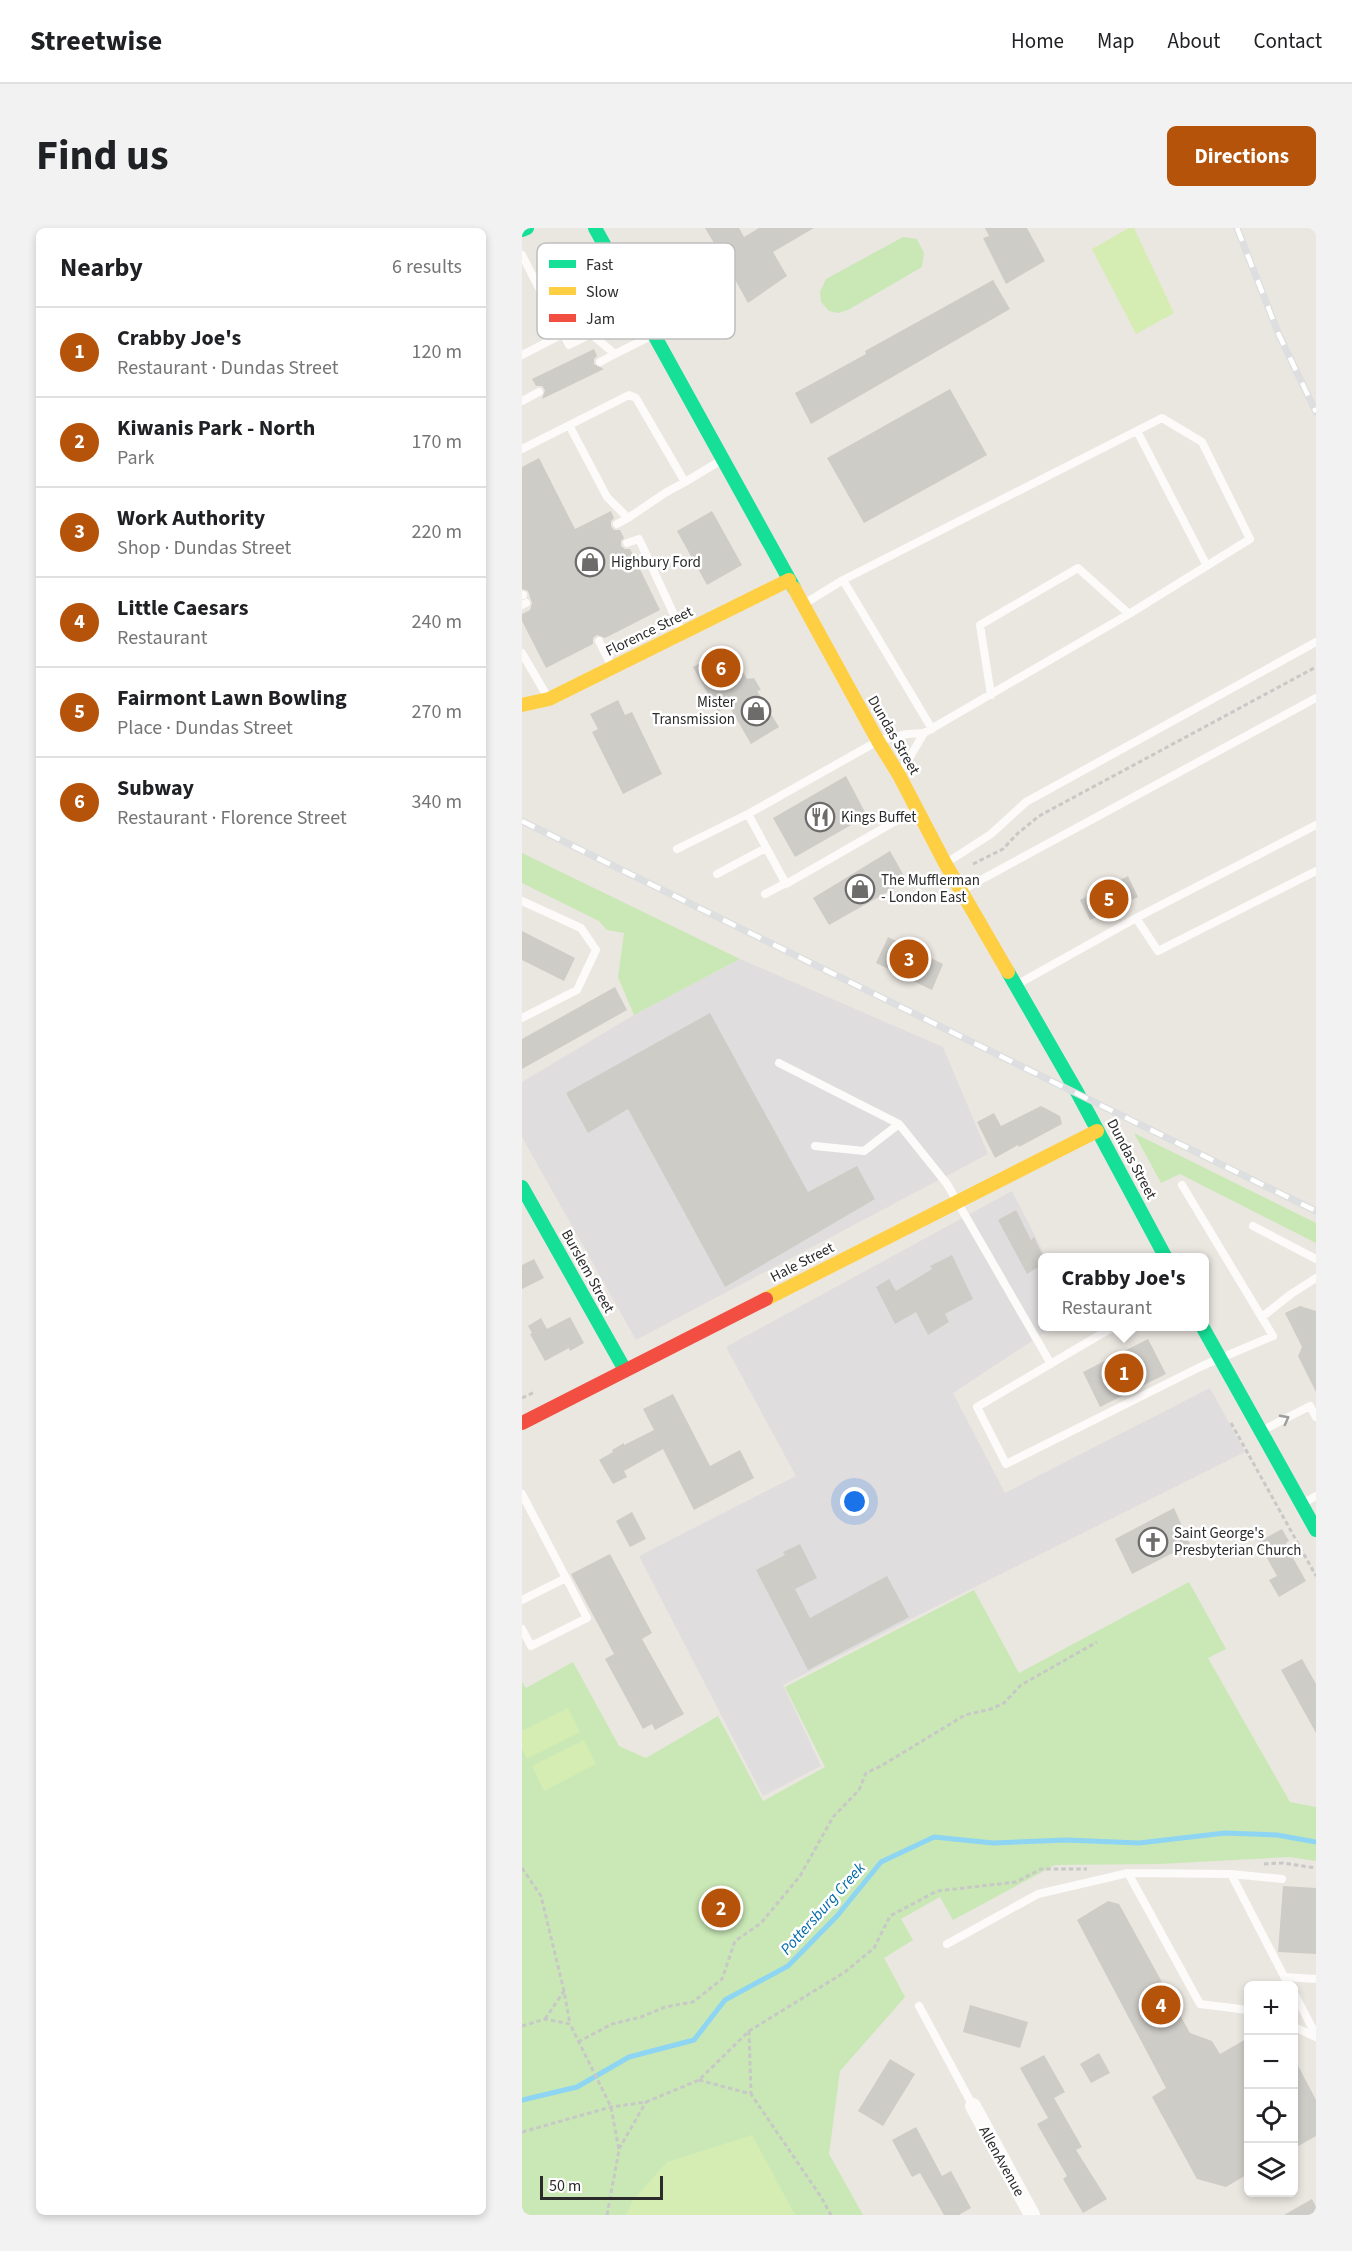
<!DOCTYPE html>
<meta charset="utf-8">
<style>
body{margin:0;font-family:"Source Sans 3",sans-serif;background:#f2f2f2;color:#202124}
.controls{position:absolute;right:18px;bottom:18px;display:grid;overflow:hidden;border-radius:9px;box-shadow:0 3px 9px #0003}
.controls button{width:54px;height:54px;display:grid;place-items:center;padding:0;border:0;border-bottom:2px solid #e0e0e0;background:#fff;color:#202124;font:30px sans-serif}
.scale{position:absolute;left:18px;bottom:15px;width:123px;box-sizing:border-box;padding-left:6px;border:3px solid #2b2b2b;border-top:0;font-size:16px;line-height:21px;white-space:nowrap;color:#2b2b2b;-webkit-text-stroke:4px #fff;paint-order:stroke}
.you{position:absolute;left:333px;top:1274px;width:21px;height:21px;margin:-15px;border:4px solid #fff;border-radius:50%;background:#1a73e8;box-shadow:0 0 0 9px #1a73e833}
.badge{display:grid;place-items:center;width:39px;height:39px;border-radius:50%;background:#b45309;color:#fff;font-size:20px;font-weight:700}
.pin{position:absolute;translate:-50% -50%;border:3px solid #fff;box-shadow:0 2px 6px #0006}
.popup{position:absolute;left:516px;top:1025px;width:171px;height:78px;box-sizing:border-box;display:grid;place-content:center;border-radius:9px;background:#fff;filter:drop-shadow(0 2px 4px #0005);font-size:20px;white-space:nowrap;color:#757577}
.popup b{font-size:22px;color:#202124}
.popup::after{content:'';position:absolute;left:50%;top:100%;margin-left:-12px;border:12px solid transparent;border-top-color:#fff}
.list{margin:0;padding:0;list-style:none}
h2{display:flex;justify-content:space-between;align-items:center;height:78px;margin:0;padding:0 24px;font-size:26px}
h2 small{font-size:20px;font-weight:400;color:#757577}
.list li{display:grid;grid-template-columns:39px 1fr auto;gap:18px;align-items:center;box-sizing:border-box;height:90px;padding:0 24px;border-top:2px solid #e0e0e0}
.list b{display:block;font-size:22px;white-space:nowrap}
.list p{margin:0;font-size:20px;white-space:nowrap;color:#757577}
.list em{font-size:20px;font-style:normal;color:#757577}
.icon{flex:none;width:33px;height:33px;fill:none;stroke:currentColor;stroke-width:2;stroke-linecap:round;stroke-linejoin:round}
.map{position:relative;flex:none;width:794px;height:1987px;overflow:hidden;border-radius:9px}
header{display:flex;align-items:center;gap:36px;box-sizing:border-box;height:84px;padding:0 30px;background:#fff;border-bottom:2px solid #e0e0e0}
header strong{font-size:28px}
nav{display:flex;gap:33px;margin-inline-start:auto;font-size:21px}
.intro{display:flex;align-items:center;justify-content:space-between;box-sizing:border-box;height:144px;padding:0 36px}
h1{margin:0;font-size:42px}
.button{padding:15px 27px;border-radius:9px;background:#b45309;color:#fff;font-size:21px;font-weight:700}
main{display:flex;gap:36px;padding:0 36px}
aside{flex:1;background:#fff;border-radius:9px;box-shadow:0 3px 9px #0003}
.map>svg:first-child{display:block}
.industrial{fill:#e0dddf}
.green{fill:#c9e8b6}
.pitch{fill:#d5edb3}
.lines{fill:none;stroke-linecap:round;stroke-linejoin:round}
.stream{stroke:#8dd5f2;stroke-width:5}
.building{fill:#ceccc7}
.path{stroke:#c8c8c7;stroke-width:3;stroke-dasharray:4.5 3;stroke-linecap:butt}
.lane{stroke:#fcfbfa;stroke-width:8}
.street{stroke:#fcfbfa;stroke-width:16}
.fast{stroke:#16e098;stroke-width:14}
.slow{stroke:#ffcf43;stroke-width:14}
.jam{stroke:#f24e42;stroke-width:14}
.rail-casing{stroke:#dddedf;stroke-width:7}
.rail{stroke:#fff;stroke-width:4.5;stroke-dasharray:14;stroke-linecap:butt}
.oneway{stroke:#9e9d9d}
.labels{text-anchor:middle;stroke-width:5;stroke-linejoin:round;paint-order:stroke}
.poi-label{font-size:15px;fill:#2b2b2b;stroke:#fff;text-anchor:start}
.street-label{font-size:15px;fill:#2b2b2b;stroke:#fff}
.water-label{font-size:16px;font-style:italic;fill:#006aaa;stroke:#fff}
.key{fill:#fff;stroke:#bfbfbf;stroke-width:1.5}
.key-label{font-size:16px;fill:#2b2b2b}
</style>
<header>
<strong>Streetwise</strong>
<nav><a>Home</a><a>Map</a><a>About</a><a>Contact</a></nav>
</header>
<div class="intro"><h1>Find us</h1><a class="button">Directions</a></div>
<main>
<aside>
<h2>Nearby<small>6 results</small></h2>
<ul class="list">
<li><span class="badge">1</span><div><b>Crabby Joe's</b><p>Restaurant · Dundas Street</p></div><em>120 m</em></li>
<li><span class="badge">2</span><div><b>Kiwanis Park - North</b><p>Park</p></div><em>170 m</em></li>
<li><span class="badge">3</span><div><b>Work Authority</b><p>Shop · Dundas Street</p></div><em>220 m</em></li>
<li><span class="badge">4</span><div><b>Little Caesars</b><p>Restaurant</p></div><em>240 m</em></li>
<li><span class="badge">5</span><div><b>Fairmont Lawn Bowling</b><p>Place · Dundas Street</p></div><em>270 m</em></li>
<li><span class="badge">6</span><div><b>Subway</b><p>Restaurant · Florence Street</p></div><em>340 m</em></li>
</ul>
</aside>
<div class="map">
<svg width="794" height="1987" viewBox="0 0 794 1987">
<rect width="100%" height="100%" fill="#eae6e0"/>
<path class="industrial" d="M218,731L421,819L466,926L114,1112L0,909V854L112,787Z
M490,963L524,1029L521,1030V1098L531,1099L431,1165L483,1265L688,1160L723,1224L391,1390L261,1457L299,1538L241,1568L117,1328L274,1248L204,1119Z"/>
<path class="green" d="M381,9L395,11L402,25L400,39L326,82L316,85L307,83L299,74L298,64L304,51Z
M0,625L218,731L112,787L96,749L102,705L85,702L77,693L0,655Z
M612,905L794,995V1015L658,946L639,955Z
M667,1354L704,1421L686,1430L768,1574L794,1579V1633L767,1629L637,1636L533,1637L431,1692L418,1669L379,1691L391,1712L362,1730L383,1769L318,1843L307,1926L341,1987H0V1454L4,1460L51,1434L97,1518L124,1530L196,1488L241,1573L303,1539L263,1459L452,1362L497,1445Z"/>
<path class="pitch" d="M607,0H612L652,85L614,106L570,21Z
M46,1480L58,1504L5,1531L0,1520V1503Z
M62,1512L74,1536L22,1563L10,1538Z
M230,1907L273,1987H104L111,1972L145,1934Z"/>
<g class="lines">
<path class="stream" d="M0,1872L55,1859L107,1829L172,1812L203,1772L266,1738L315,1688L359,1634L412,1609L471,1615L544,1612L617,1615L703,1605L755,1607L794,1614"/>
</g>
<path class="building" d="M183,0H217L222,9L237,0H292L251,24L265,48L226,75L206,39L198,44L191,31L199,27Z
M463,0H505L523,33L484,56L461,10L467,8Z
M471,52L488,81L289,196L273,165L344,126L343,123Z
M72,121L75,128L72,131V136L82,141L20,171L23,162L20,158H14L10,151Z
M428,161L465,227L342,295L305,230Z
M17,230L53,301L89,283L92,290L89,293V298L92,302H98L102,310L99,313V318L103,321H108L138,382L83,410L75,407L71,410V416L24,440L0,393V386L8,382L10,375L6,363L0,361V239Z
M190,283L220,337L185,357L155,303Z
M204,422L213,440L219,441L225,451L232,450L239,462L235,463L257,499L229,516L207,478L196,484L171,439Z
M96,472L103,487L110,484L140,546L101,566L70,504L76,501L68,486Z
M324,548L345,588L273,629L251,590Z
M368,623L385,653L307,697L291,670Z
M606,648L616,669L568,692L558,672Z
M0,703L53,730L42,753L0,732Z
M366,709L421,736L410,762L354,735Z
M93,759L105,782L0,841V811Z
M188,785L286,964L335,938L353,971L203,1059L106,881L66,905L44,865Z
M519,878L538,888L540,896L497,919L496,917L473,930L455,894L472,885L479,898Z
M494,982L509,1012L512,1009L521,1028V1036L505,1046L476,992Z
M430,1027L451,1071L423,1086L427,1094L406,1107L394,1084L373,1096L354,1059L367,1051L374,1063L410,1041L408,1038Z
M12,1031L22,1050L0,1061V1037Z
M778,1078L794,1083V1164L776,1128L780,1119L763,1085Z
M48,1089L62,1115L48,1123L47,1120L23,1133L8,1106L10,1105L6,1098L19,1090L25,1101Z
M626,1111L644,1146L578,1179L561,1144Z
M151,1166L188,1238L218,1222L232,1250L172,1282L141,1221L102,1243L105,1249L91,1256L77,1232L91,1224L90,1222L102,1215V1217L132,1202L121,1181Z
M652,1280L668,1316L610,1346L593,1311Z
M110,1284L124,1311L108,1319L94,1293Z
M760,1301L767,1313L764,1315L773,1330H771L784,1353L757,1369L747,1352L755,1348L736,1314Z
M278,1316L295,1350L273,1361L288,1390L365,1348L387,1389L286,1442L234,1342L263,1327L261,1324Z
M88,1326L130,1405L120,1411L162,1486L133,1502L130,1496L121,1501L83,1431L92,1426L49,1346Z
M780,1431L794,1456V1505L759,1442Z
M761,1658L794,1660V1726L756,1724Z
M586,1673L597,1676L668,1805L690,1813L698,1826L726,1810V1946L704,1959L675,1951L630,1869L644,1860L555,1692Z
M448,1777L506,1794L498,1820L441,1804Z
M577,1825L588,1845L569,1855L558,1836Z
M522,1827L543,1864L532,1870L560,1919L554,1922L585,1971L561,1985L541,1951L545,1948L515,1896L526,1890L498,1840Z
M771,1828L794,1872V1908L771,1921Z
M368,1831L393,1846L361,1898L336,1883Z
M394,1899L420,1948L429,1943L449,1980L437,1987H422L398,1945L390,1949L370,1912Z
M790,1971L794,1979V1987H762Z"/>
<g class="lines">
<path class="path" d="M451,636L481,621L495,606L517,588L794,439
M0,1170L13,1164
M709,1195L794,1348
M742,1636L761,1635L794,1640
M0,1640L19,1668L42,1763L48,1796
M23,1791L42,1763
M0,1798L23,1791L48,1796L89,1879L97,1922L85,1987
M227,1803L229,1866
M56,1814L90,1796L119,1789L143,1779L171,1774L200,1751L213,1713L239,1695L278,1648L311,1589L337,1562L344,1545L359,1538L443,1487L469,1481L482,1475L499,1457L575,1414
M177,1852L229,1866L299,1969L309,1987
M0,1904L89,1879L124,1874L177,1852L227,1803L323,1744L352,1720L368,1688L415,1663L494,1654L519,1641H565
M97,1921L124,1874"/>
<path class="lane" d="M0,27L20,66
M86,31L20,66L47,117L69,106L93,126L129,108
M0,127L41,106
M78,134L93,126
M0,173L17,164
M615,203L685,338
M0,221L107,167L114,170L163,254L143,265L106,290L85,269L47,197
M163,254L198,233
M95,296L106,290
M105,315L117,311L159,402
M321,352L410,501
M0,367H1
M282,376L321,352L640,190L680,214L728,311L607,386L402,505L385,506L356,513L226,586L264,656L393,582
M0,377L4,375
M77,413L89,437
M0,425L25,468
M469,467L458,397L556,340L607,386
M379,544L402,505
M155,621L226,586
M424,635L469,606L504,574L794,414
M195,646L244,620
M442,661L794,470
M243,666L264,655
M0,673L59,700L74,722L55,762L0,790
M614,690L636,723L794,643
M496,756L614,690L794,597
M257,835L377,896L425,956L529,1136
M293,918L342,923L377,896
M731,998L794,1031
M740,1089L769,1066L794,1050
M593,1098L455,1179L484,1236L680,1138L751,1108L660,957
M741,1202L788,1178L794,1189
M0,1266L65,1390L9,1418L0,1401
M780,1276L794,1268
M0,1372L44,1350
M606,1645L709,1646
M760,1651L709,1646L767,1758
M425,1716L516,1666L606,1645L678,1776L726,1782
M763,1749L794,1751
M772,1765L794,1807
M397,1778L451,1878
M772,1799L794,1809"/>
<path class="street" d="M451,1878L510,1987"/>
<path class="fast" d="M73,0L272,360
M0,2L5,0
M486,744L555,864L644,1030
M0,959L103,1142
M680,1098L794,1302"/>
<path class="slow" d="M272,360L356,513L377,547L423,635L486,744
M0,477L27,471L267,352
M244,1071L575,903"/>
<path class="jam" d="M0,1195L244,1071"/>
<g class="rail-casing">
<path id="rail" d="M715,0L757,107L794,184
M0,593L794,983"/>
</g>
<use href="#rail" class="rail"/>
</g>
<defs><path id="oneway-chevron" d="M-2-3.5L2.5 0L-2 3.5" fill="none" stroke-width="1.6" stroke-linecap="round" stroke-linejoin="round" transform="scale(1.5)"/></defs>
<use class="oneway" href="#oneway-chevron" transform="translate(763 1191) rotate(-28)"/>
<defs>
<g id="shop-ring" transform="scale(1.5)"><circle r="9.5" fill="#fff" stroke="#6e6c6a" stroke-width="1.5"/><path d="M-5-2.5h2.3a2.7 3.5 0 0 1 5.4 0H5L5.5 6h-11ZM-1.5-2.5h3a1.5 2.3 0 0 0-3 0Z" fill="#6e6c6a"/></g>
<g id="restaurant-ring" transform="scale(1.5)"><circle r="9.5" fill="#fff" stroke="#6e6c6a" stroke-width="1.5"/><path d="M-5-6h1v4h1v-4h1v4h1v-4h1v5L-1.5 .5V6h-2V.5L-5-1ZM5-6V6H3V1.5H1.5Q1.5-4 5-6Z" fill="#6e6c6a"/></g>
<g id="church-ring" transform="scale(1.5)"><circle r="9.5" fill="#fff" stroke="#6e6c6a" stroke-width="1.5"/><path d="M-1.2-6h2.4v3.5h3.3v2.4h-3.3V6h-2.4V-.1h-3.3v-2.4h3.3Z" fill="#6e6c6a"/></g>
</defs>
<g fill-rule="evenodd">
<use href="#shop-ring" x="68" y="334"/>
<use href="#shop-ring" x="234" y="483"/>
<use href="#restaurant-ring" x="298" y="589"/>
<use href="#shop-ring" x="338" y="661"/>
<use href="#church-ring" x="631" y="1314"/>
</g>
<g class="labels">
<g class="poi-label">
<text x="89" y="339">Highbury Ford</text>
<text x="213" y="479" text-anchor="end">Mister<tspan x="213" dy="17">Transmission</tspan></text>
<text x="319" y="594">Kings Buffet</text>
<text x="359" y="657">The Mufflerman<tspan x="359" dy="17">- London East</tspan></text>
<text x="652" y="1310">Saint George's<tspan x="652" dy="17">Presbyterian Church</tspan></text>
</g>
<g class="street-label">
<text transform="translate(127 403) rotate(-26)" y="5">Florence Street</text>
<text transform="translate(372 507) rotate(60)" y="5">Dundas Street</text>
<text transform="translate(610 931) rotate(62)" y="5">Dundas Street</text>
<text transform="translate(280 1034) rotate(-27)" y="5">Hale Street</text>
<text transform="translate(66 1043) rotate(61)" y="5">Burslem Street</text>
<text transform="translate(480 1933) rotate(61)" y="5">AllenAvenue</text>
</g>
<g class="water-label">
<text transform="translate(300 1680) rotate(-48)" y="6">Pottersburg Creek</text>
</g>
</g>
<rect x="15" y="15" width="198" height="96" rx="9" class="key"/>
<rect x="27" y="32" width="27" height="8" fill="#16e098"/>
<rect x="27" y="59" width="27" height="8" fill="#ffcf43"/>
<rect x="27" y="86" width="27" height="8" fill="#f24e42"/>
<g class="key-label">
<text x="64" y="42">Fast</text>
<text x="64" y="69">Slow</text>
<text x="64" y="96">Jam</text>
</g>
</svg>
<div class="controls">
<button>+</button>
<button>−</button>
<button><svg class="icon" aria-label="locate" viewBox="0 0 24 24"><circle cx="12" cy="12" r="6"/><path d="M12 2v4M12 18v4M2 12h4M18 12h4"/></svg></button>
<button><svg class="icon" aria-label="layers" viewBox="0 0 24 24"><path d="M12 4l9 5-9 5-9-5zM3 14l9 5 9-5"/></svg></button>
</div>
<div class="scale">50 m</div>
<div class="you"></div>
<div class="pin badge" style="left:602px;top:1145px">1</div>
<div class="popup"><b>Crabby Joe's</b>Restaurant</div>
<div class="pin badge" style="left:199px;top:1680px">2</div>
<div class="pin badge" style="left:387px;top:731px">3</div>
<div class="pin badge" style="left:639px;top:1777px">4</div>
<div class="pin badge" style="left:587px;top:671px">5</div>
<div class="pin badge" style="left:199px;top:440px">6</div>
</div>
</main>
